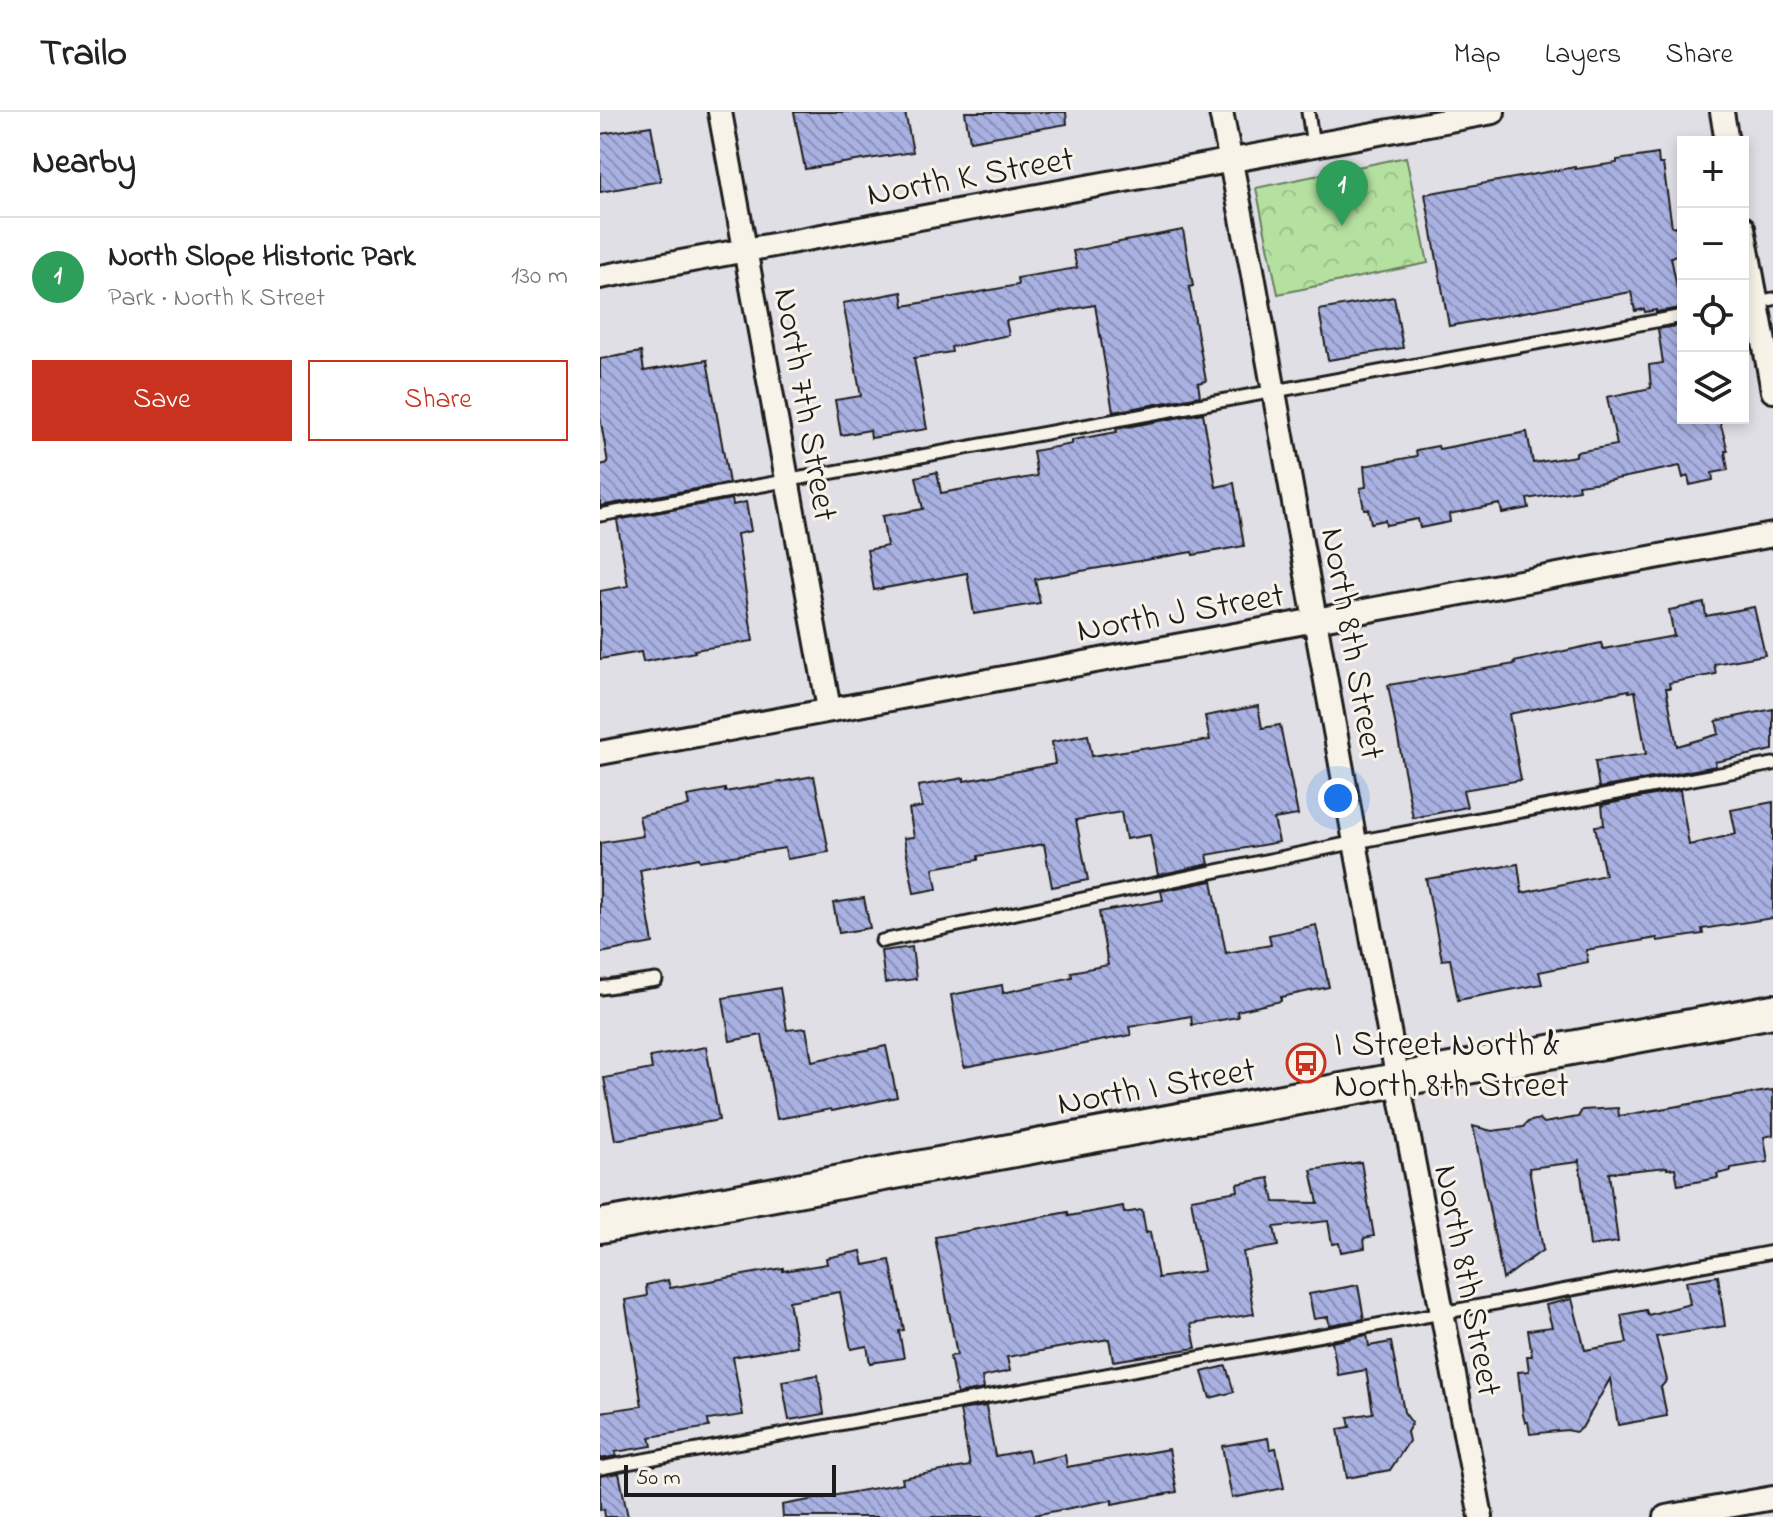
<!DOCTYPE html>
<meta charset="utf-8">
<style>
body{margin:0;font-family:"Indie Flower",sans-serif;background:#f6f6f6;color:#222}
.controls{position:absolute;right:24px;top:24px;display:grid;overflow:hidden;border-radius:0px;box-shadow:0 4px 12px #0003}
.controls button{width:72px;height:72px;display:grid;place-items:center;padding:0;border:0;border-bottom:2px solid #e0e0e0;background:#fff;color:#222;font:40px sans-serif}
.scale{position:absolute;left:24px;bottom:20px;width:212px;box-sizing:border-box;padding-left:8px;border:4px solid #1c1c1c;border-top:0;font-size:22px;line-height:28px;white-space:nowrap;color:#1c1c1c;-webkit-text-stroke:6px #f7f3e8;paint-order:stroke}
.you{position:absolute;left:738px;top:686px;width:28px;height:28px;margin:-20px;border:6px solid #fff;border-radius:50%;background:#1a73e8;box-shadow:0 0 0 12px #1a73e833}
.badge{display:grid;place-items:center;width:52px;height:52px;border-radius:50%;background:#c8321e;color:#fff;font-size:26px;font-weight:700}
.pin{position:absolute;translate:-50% -66px;filter:drop-shadow(0 2px 4px #0008)}
.pin::after{content:'';position:absolute;top:42px;width:28px;height:24px;background:inherit;clip-path:polygon(0 0,100% 0,50% 100%)}
.list{margin:0;padding:0;list-style:none}
h2{display:flex;justify-content:space-between;align-items:center;height:104px;margin:0;padding:0 32px;font-size:34px}
h2 small{font-size:26px;font-weight:400;color:#767676}
.list li{display:grid;grid-template-columns:52px 1fr auto;gap:24px;align-items:center;box-sizing:border-box;height:120px;padding:0 32px;border-top:2px solid #e0e0e0}
.list b{display:block;font-size:30px;white-space:nowrap}
.list p{margin:0;font-size:26px;white-space:nowrap;color:#767676}
.list em{font-size:26px;font-style:normal;color:#767676}
.actions{display:flex;gap:16px;padding:24px 32px}
.actions a{flex:1;padding:18px 0;border:2px solid #c8321e;border-radius:0px;text-align:center;font-size:28px;color:#c8321e}
.actions .main{background:#c8321e;color:#fff}
.icon{flex:none;width:44px;height:44px;fill:none;stroke:currentColor;stroke-width:2;stroke-linecap:round;stroke-linejoin:round}
.map{position:relative;flex:none;width:1173px;height:1405px;overflow:hidden}
header{display:flex;align-items:center;gap:48px;box-sizing:border-box;height:112px;padding:0 40px;background:#fff;border-bottom:2px solid #e0e0e0}
header strong{font-size:38px}
nav{display:flex;gap:44px;margin-inline-start:auto;font-size:28px}
main{display:flex}
aside{flex:1;background:#fff}
.map>svg:first-child{display:block}
.park{fill:url(#park-crowns);stroke:#687e5e;stroke-width:2}
.building{fill:url(#building-back-hatch);stroke:#1c1c1c;stroke-width:2}
.lines{fill:none;stroke-linecap:round;stroke-linejoin:round}
.lane-casing{stroke:#1c1c1c;stroke-width:17}
.street-casing{stroke:#1c1c1c;stroke-width:28}
.secondary-casing{stroke:#1c1c1c;stroke-width:38}
.lane{stroke:#f7f3e8;stroke-width:11}
.street{stroke:#f7f3e8;stroke-width:22}
.secondary{stroke:#f7f3e8;stroke-width:32}
.labels{text-anchor:middle;stroke-width:6;stroke-linejoin:round;paint-order:stroke}
.street-label{font-size:36px;fill:#1c1c1c;stroke:#f7f3e8}
.poi-label{font-size:36px;fill:#1c1c1c;stroke:#f7f3e8;text-anchor:start}
</style>
<header>
<strong>Trailo</strong>
<nav><a>Map</a><a>Layers</a><a>Share</a></nav>
</header>
<main>
<aside>
<h2>Nearby<small></small></h2>
<ul class="list">
<li><span class="badge" style="background:#2e9e5b">1</span><div><b>North Slope Historic Park</b><p>Park · North K Street</p></div><em>130 m</em></li>
</ul>
<div class="actions"><a class="main">Save</a><a>Share</a></div>
</aside>
<div class="map">
<svg width="1173" height="1405" viewBox="0 0 1173 1405">
<defs>
<pattern id="park-crowns" width="20" height="18" patternUnits="userSpaceOnUse" patternTransform="scale(2)"><rect width="20" height="18" fill="#b4e1a0"/><path d="M2 6a3 3 0 1 1 6 0M12 15a3 3 0 1 1 6 0" fill="none" stroke="#9ac089"/></pattern>
<pattern id="building-back-hatch" width="6" height="6" patternUnits="userSpaceOnUse" patternTransform="scale(2)"><rect width="6" height="6" fill="#a9b1e2"/><path d="M-1 5l2 2M0 0l6 6M5-1l2 2" fill="none" stroke="#898fb6"/></pattern>
</defs>
<rect width="100%" height="100%" fill="#e0dfe6"/>
<filter id="ink" filterUnits="userSpaceOnUse"><feTurbulence type="fractalNoise" baseFrequency=".0125" numOctaves="2"/><feDisplacementMap in="SourceGraphic" scale="16" xChannelSelector="R" yChannelSelector="G"/><feConvolveMatrix kernelMatrix="1 2 1 2 8 2 1 2 1" color-interpolation-filters="sRGB"/></filter>
<g filter="url(#ink)">
<path class="park" d="M806,45L828,151L678,182L656,76Z"/>
<path class="building" d="M194,0H305L313,40L205,57Z
M365,0H466L467,12L370,29Z
M51,14L61,69L0,80V22Z
M1058,42L1059,52H1063L1072,115L1076,114L1080,141L1071,145L1081,196L1056,200V198L1045,200L1044,197L1035,199L1031,180L849,214L825,82L975,55V57L1017,51V48Z
M583,118L593,174L589,175L606,269L598,271L600,284L513,300L495,193L406,209L409,223L351,235L352,240L314,246L327,317L271,326L270,318L241,323L235,288L261,284L243,191L302,180L304,194L418,173L417,166L477,156L473,139Z
M794,185L803,236L728,248L719,198Z
M1083,213V306H1119L1128,339H1125L1128,358L1112,361L1113,368L1090,373L1088,364L1083,366L1080,354L1002,370L978,373L979,378L927,387L929,396L902,401L900,392L849,402L850,410L820,416L818,407L786,413L785,408L771,411L768,397H764L760,376L766,375L764,354L817,344L816,338L838,334L839,337L927,320L933,351L976,344V340L1017,333L1007,285L1051,276L1049,253L1063,251L1058,217Z
M41,240L44,259L107,248L129,371L0,394V353L8,351L0,305V247Z
M603,301L616,375L634,371L644,434L593,443L592,440L435,467L440,491L374,502L367,461L274,478L267,438L287,434L282,404L323,397L316,365L337,360L341,381L437,364L433,339L472,332V328L517,320L516,317Z
M132,387L133,393L146,390L151,419L137,422L153,529L94,538L95,540L43,550L41,540L0,547V479L28,474L17,408Z
M1104,491L1106,504L1154,495L1165,543L1114,552L1116,562L1069,571L1070,576H1066L1077,634L1119,622L1116,609L1173,597V638L1115,650L1116,654L999,676L995,649L1046,642L1035,579L1029,580V578L909,602L921,668L863,678L867,695L813,706L788,573L915,552L914,550L1001,531L1003,537L1074,524L1069,498Z
M658,594L662,616L680,613L698,703L674,707L679,730L607,743L609,752L558,763L550,723L526,727L521,700L476,708L488,768L452,775L444,732L378,744V748L333,756L337,777L314,781L304,726L314,725L309,697L322,695L318,674L364,666V669L455,652L452,630L488,623L492,644L548,635L549,637L610,628L605,604Z
M214,664L229,740L187,747L185,736L100,749L99,746L40,758L53,831L0,841V731L43,724L39,704L89,694L87,684L125,677V680Z
M1080,678L1089,733L1136,722L1131,698L1173,690V806L1102,817L1103,822L1058,829L1057,826L986,838L988,850L939,860L942,872L858,888L850,847L842,848L826,767L918,752L922,781L1005,763L995,714L1004,713L1002,693Z
M612,769L626,841L671,833L669,823L716,813L729,875L681,885V889L637,899L638,905L592,913L591,904L529,915L531,923L364,955L351,883L402,873L403,881L472,865L471,860L508,853L499,800L563,788L561,779Z
M264,786L270,816L239,821L233,791Z
M312,835L316,867L285,871L281,839Z
M180,876L187,918L206,916L212,949L286,934L297,985L232,999L231,997L177,1007L162,923L130,929L123,886Z
M106,935L119,1008L15,1028L4,966L52,957L50,945Z
M1173,978V1023L1164,1025L1168,1050L1131,1056V1059L1117,1062L1118,1066L1078,1073L1075,1056L1067,1057V1055L1009,1061L1018,1130L990,1134L979,1047L978,1050L929,1056L943,1138L903,1167L873,1014L892,1019L923,1015L928,1010L939,1007L944,1011L978,1005L982,998L1018,996L1019,1004Z
M761,1050L774,1124L764,1126L765,1136L741,1140L739,1131L732,1132L728,1109L674,1115L678,1134L643,1140L654,1202L591,1212L596,1236L513,1249L509,1227L407,1245L410,1259L382,1265L384,1277L357,1282L350,1244L357,1243L335,1125L468,1100L469,1104L523,1094L524,1101L542,1098L546,1121L550,1120L558,1166L604,1159L591,1087L638,1079L637,1072L669,1066L674,1090L718,1091L711,1058Z
M261,1139L264,1153L290,1148L304,1218L299,1219L304,1246L270,1251L267,1234L251,1237L240,1180L189,1189L197,1234L133,1245L143,1303L108,1308L109,1315L50,1325L52,1334L15,1340L16,1344L0,1347V1300L42,1294L25,1188L47,1184L46,1173L68,1168L70,1176L183,1156V1159L227,1152L226,1146Z
M1118,1164L1125,1214L1056,1225L1067,1268L1061,1275L1067,1304L1018,1313L1010,1267L982,1316L975,1320L967,1318L930,1322L928,1310H925L923,1303L918,1260L929,1259L927,1244H932L928,1218L952,1215L946,1193L972,1187L985,1238L1027,1231L1021,1203L1046,1198L1048,1203L1090,1192L1086,1169Z
M758,1173L764,1207L729,1213L728,1205L714,1207L709,1182Z
M767,1223L769,1234L791,1230L804,1300L812,1311L807,1320L809,1329L790,1358L747,1366L738,1317L750,1315L748,1305L773,1301L766,1258L738,1263L732,1230Z
M626,1254L634,1280L610,1286L602,1260Z
M218,1263L224,1302L189,1308L182,1269Z
M386,1294L395,1344L428,1338L431,1350L465,1343L467,1355L569,1337L577,1380L512,1392V1388L424,1405H183L182,1393L303,1371L302,1366L370,1354L360,1298Z
M668,1326L670,1337L676,1336L684,1376L632,1386L622,1334Z
M19,1361L28,1405H5L4,1397L0,1398V1364Z"/>
<g class="lines">
<g class="lane-casing">
<path id="lane" d="M708,0L713,33
M1143,193L1173,187
M0,403L1083,204
M282,829L756,730L1173,652
M0,876L56,868
M0,1356L1173,1140"/>
</g>
<g class="street-casing">
<path id="street" d="M120,0L229,597
M621,0L651,152L798,969L881,1405
M1122,0L1127,30
M1143,116L1173,279
M0,165L893,0
M0,641L1173,423
M1066,1405L1173,1386"/>
</g>
<g class="secondary-casing">
<path id="secondary" d="M0,1114L1173,899"/>
</g>
<use href="#lane" class="lane"/>
<use href="#street" class="street"/>
<use href="#secondary" class="secondary"/>
</g>
</g>
<defs>
<g id="bus-ring" transform="scale(2)"><circle r="9.5" fill="#f7f3e8" stroke="#c8321e" stroke-width="1.5"/><path d="M-5-6H5V4H4V6H2V4H-2V6H-4V4H-5ZM-3.5-4V0h7V-4ZM-3.5 1.2v1.5H-2V1.2ZM2 1.2v1.5H3.5V1.2Z" fill="#c8321e"/></g>
</defs>
<g fill-rule="evenodd">
<use href="#bus-ring" x="706" y="951"/>
</g>
<g class="labels">
<g class="street-label">
<text transform="translate(370 62) rotate(-10)" y="13">North K Street</text>
<text transform="translate(208 292) rotate(80)" y="13">North 7th Street</text>
<text transform="translate(580 498) rotate(-10)" y="13">North J Street</text>
<text transform="translate(755 531) rotate(80)" y="13">North 8th Street</text>
<text transform="translate(556 972) rotate(-10)" y="13">North I Street</text>
<text transform="translate(870 1168) rotate(79)" y="13">North 8th Street</text>
</g>
<g class="poi-label">
<text x="734" y="943">I Street North &amp;<tspan x="734" dy="41">North 8th Street</tspan></text>
</g>
</g>
</svg>
<div class="controls">
<button>+</button>
<button>−</button>
<button><svg class="icon" aria-label="locate" viewBox="0 0 24 24"><circle cx="12" cy="12" r="6"/><path d="M12 2v4M12 18v4M2 12h4M18 12h4"/></svg></button>
<button><svg class="icon" aria-label="layers" viewBox="0 0 24 24"><path d="M12 4l9 5-9 5-9-5zM3 14l9 5 9-5"/></svg></button>
</div>
<div class="scale">50 m</div>
<div class="you"></div>
<div class="pin badge" style="left:742px;top:114px;background:#2e9e5b">1</div>
</div>
</main>
